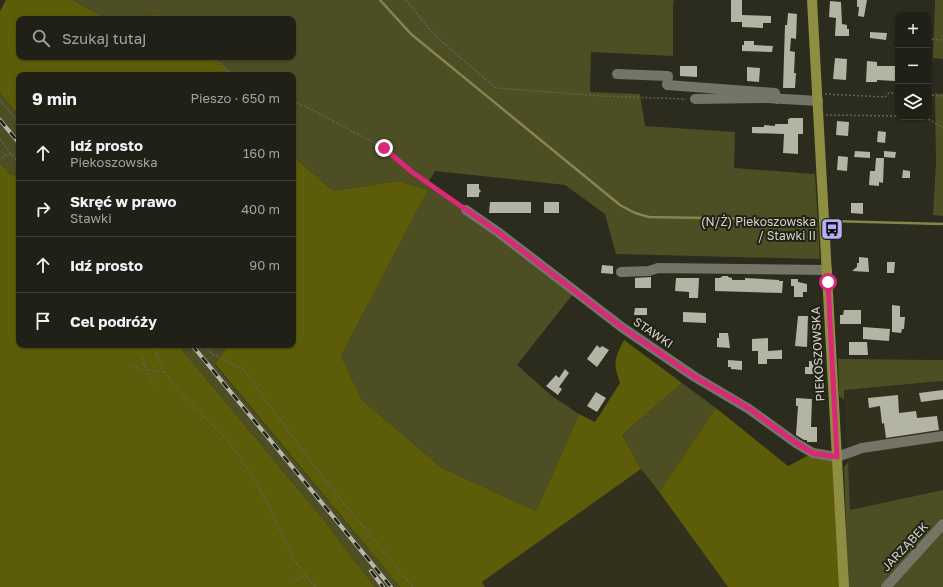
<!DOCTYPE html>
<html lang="pl">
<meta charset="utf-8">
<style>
body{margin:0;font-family:"Golos Text",sans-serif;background:#28281f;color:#f1f3f6}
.controls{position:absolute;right:12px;top:12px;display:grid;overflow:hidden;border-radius:8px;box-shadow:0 1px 3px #0004}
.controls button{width:36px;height:36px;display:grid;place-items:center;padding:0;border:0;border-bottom:1px solid #3d3e35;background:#202016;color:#f1f3f6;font:20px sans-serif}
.stop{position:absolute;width:12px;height:12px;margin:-9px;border:3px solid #db2777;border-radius:50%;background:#fff}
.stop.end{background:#db2777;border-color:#fff;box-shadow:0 1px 4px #0008}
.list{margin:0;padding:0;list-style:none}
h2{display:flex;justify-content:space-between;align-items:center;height:52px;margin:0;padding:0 16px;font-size:17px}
h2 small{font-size:13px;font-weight:400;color:#a2a3a1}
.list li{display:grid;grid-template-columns:26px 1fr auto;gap:12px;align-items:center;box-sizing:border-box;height:56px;padding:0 16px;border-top:1px solid #3d3e35}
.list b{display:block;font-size:15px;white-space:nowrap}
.list p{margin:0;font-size:13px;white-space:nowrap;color:#a2a3a1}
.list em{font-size:13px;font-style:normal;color:#a2a3a1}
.icon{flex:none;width:22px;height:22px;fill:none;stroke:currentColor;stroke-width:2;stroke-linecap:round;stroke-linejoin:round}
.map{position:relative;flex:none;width:943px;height:587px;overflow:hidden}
.search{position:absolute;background:#202016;box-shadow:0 1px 3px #0004;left:16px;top:16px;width:280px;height:44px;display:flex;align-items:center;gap:10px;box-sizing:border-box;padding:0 14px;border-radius:8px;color:#a2a3a1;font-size:15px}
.panel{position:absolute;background:#202016;box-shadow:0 1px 3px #0004;left:16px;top:72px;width:280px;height:276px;border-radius:8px}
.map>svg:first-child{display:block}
.built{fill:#31311d}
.green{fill:#4d4e24}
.forest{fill:#5c5c09}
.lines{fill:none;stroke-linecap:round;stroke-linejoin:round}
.stream{stroke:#85864d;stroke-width:2.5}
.building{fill:#b3b4a3}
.path{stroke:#626357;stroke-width:1.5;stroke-dasharray:2 2;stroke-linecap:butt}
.minor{stroke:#747566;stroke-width:10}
.major{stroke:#8d8e42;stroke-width:10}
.rail-casing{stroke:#b8b8af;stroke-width:4}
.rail{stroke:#212215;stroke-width:2.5;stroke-dasharray:8;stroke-linecap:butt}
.route{stroke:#db2777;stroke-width:5}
.labels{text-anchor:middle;stroke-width:4;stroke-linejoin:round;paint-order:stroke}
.poi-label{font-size:12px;fill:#d3d4cb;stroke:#212215;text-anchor:end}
.street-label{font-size:12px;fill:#d3d4cb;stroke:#212215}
</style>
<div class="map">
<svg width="943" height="587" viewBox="0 0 943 587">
<rect width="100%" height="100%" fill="#2b2b1e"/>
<path class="built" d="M943,381V490L850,510L844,390Z
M641,469L728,587H485L482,582Z"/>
<path class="green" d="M73,0H674L673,4V56L591,52L590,92L640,94L645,126L735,132L734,168L815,174L820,259L616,254L605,214L565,185L435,171L429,181L446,193L573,294L517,365L552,396L579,414L536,511L442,468L362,400L341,356L428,190L398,181L333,191L293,156V75H235L226,69L213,57H293V19H170L160,14L120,19H107Z
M935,0H943V59L933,58Z
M0,93L19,116V177L9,173L0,164Z
M935,93L943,94V216L933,215L936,163Z
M178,345H229L215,365L400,587H375L327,524Z
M838,359L943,360V381L844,390V400L839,396Z
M682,383L716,408L659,492L641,469L622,435Z
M848,462L850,510L943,490V518L882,587H848L844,467Z
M943,529V587H892Z"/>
<path class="forest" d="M6,0H73L107,19H19V57H213L226,69L235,75H19V116L0,93V11Z
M160,14L170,19H120Z
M293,156L333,191L398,181L428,190L341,356L362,400L442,468L536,511L579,414L595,422L620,383C613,362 614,360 624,340L682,383L622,435L641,469L482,582L485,587H400L215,364L229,345H293Z
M0,164L9,173L19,177V345H178L327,524L375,587H0Z
M716,408L788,466L813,453L837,457L844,587H728L659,492Z"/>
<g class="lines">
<path class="stream" d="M380,0L411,34L620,205L635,213L649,217L815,220
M830,221L943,224"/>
</g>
<path class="building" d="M731,0H742V15L771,16V23H763V28L742,27V22H731Z
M857,0H867L864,17L858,16L859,7H857Z
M830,1L841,2L842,24L847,25V29H849V36H835L836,18L829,17Z
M788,13L797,14L796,39L791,38L790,51L795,52L794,73H796L795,88H783L785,25H787Z
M870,32L887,33L886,40L870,38Z
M744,41H754V45L773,46L772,52L742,51V45H744Z
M835,58L847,59L846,80L833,79Z
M867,61L877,62V66H898V74L895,73V81L877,80V82H866Z
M680,66H697V77L680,76Z
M747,67L760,68L759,82L747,81Z
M791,118H803V134H798V154L783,153L784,134L752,133V127H764V125L775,126V124H788V119Z
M837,121L849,122L848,136L836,135Z
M878,131L886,132L885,143L877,142Z
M855,151L870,152V158L854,157Z
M884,151L896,152L895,158L884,157Z
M838,156L848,157L847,171L837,170Z
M876,158H884L883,183L879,182V186L869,185L870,171H875Z
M903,170L910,171V178H902Z
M467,184H479V189L481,191L479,193V197H467Z
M490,202H531V213H489Z
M544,202H559V213H544Z
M851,203H863V214L851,213Z
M859,257L868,258L869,272L852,271L857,267V263H859Z
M887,262H895L894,273H887Z
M602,265L613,266V274L601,273Z
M722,276H728V277L732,278V280H745V278L779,280V281H783L782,293L715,291V278H719L722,277Z
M651,277V288H635V278Z
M676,278H699L698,298H689V292L675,291Z
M791,279H798V282L807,284V292H803V297H794V286H791Z
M892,305L900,306V317H905L904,329H902L901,333L892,332Z
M635,308H647V315H634Z
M844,310H861V324H840V315H843Z
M683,312L706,313V323L683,322Z
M798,316H808L807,347L795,346Z
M863,327L890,329L889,341L863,339Z
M719,333H728L730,348L717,347V338H719Z
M768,338V351L782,350V359H767V364H758V351H752V339Z
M849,342H867L868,355H849Z
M597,345L600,348L602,346L609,350L597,367L587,359Z
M728,360L742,361V370L731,369V367H728Z
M809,361H816V374H805V367H809Z
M565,369L569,373L559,387L562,389L558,395L546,386L556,375L559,378Z
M943,390V399L921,402L919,393Z
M596,392L606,398L597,412L587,406Z
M898,395L899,413L916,411L917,418L937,416L939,430L886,438L884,423L882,424L880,406L869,408L868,398Z
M796,398L812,399L811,427H817V442H807V440H804L796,435L798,406H796Z"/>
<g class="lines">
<path class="path" d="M406,0L435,36L496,88L602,96L686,99
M928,39L943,40
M213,57L226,69L235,75
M825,94L885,97L889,93H898
M928,95L943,96
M0,100L19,123
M293,101L309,108L384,148L412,172L459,205
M826,115L898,116
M925,117L943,128
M0,139L19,164
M2,158L8,154H11
M153,345L164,372L186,399L220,432L241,457L266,500L282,535L296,562L315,587
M205,345L212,354L243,369L323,478L413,587
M143,358L144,365L154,384
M131,366L147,370L164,372
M295,581L301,577L307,576"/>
<path class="minor" d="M617,74L668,76L667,85L775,93L777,99
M695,99L767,98L818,101
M466,210L498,232L623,328L695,377L749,409L796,443L813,453L837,457L862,448L943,436
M621,272L649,271L658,268L827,270
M886,587L943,524"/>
<path class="major" d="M812,0L844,587"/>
<g class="rail-casing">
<path id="rail" d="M0,120L19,143
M192,345L391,587
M371,571L383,587"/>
</g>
<use href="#rail" class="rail"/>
</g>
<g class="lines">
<path class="route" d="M384,148L412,172L498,232L623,328L695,377L750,409L796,443L813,453L837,457L828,282"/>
</g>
<defs>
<g id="bus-square" transform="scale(1.15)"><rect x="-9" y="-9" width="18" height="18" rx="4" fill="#b6acf8" stroke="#212215"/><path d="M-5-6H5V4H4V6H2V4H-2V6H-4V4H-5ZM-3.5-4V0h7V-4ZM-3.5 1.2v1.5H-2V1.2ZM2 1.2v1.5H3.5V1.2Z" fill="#111"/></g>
</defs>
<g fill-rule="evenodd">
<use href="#bus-square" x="832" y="229"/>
</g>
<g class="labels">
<g class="poi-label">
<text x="816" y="226">(N/Ż) Piekoszowska<tspan x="816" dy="14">/ Stawki II</tspan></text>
</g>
<g class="street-label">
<text transform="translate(653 333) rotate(34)" y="4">STAWKI</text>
<text transform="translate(818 354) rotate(-93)" y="4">PIEKOSZOWSKA</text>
<text transform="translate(905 547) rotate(-47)" y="4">JARZĄBEK</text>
</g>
</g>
</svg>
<div class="controls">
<button>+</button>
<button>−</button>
<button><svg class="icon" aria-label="layers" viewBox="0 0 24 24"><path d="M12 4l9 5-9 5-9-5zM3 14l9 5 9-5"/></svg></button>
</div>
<div class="stop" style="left:828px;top:282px"></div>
<div class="stop end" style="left:384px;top:148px"></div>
<div class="search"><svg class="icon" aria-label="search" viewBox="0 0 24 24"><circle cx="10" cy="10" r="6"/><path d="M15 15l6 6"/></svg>Szukaj tutaj</div>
<section class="panel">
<h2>9 min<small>Pieszo · 650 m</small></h2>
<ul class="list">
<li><svg class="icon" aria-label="ahead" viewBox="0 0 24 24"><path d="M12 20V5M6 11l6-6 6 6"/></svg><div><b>Idź prosto</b><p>Piekoszowska</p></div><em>160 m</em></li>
<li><svg class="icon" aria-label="right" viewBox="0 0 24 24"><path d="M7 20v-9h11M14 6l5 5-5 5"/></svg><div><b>Skręć w prawo</b><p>Stawki</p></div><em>400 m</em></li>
<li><svg class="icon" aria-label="ahead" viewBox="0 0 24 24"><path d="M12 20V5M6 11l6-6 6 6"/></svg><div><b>Idź prosto</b></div><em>90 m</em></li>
<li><svg class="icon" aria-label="arrive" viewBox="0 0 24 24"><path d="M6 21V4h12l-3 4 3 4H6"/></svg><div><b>Cel podróży</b></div></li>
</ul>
</section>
</div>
